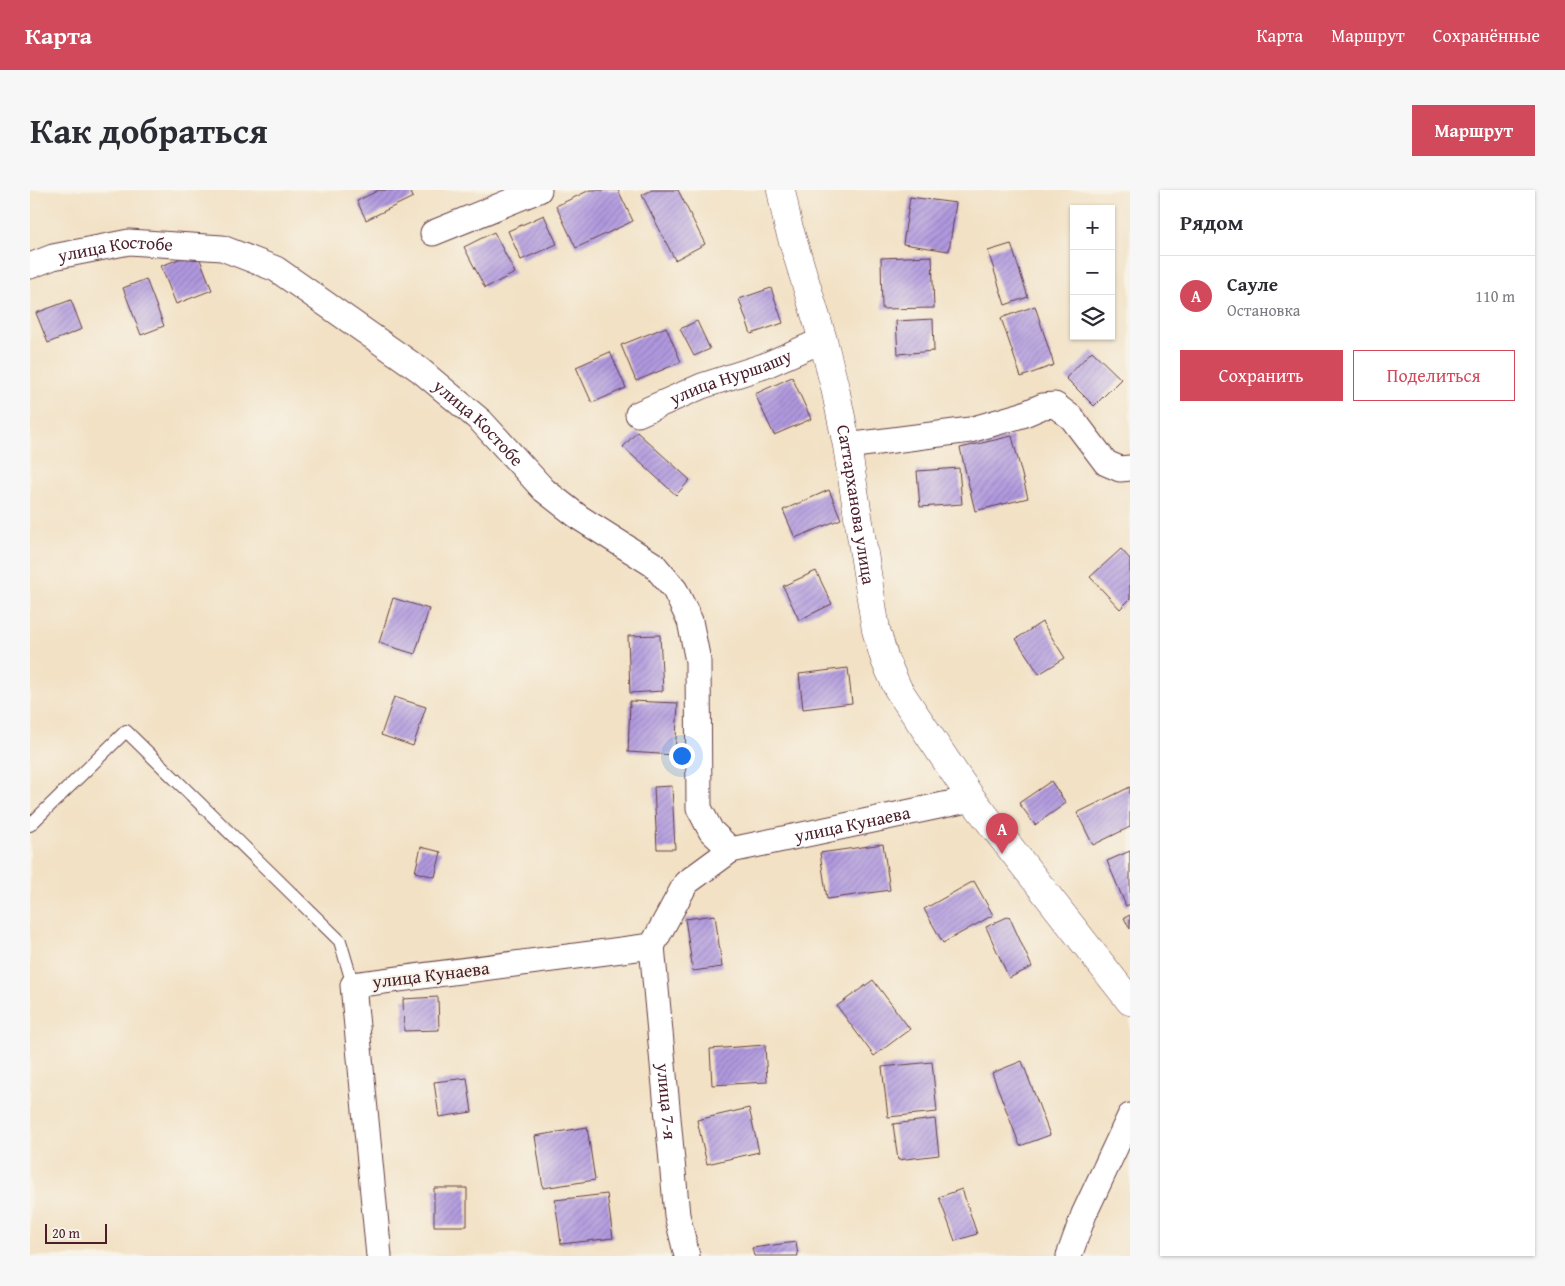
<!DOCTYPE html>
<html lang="ru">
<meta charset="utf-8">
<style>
body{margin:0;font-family:"Gentium Book Plus",serif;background:#f7f7f7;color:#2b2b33}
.controls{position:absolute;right:15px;top:15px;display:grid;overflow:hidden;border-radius:0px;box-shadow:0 1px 4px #0004}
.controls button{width:45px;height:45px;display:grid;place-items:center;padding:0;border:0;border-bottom:1px solid #e1e1e2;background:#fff;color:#2b2b33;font:25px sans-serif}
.scale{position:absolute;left:15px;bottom:12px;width:62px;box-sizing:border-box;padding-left:5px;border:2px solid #4a1f2b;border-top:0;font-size:14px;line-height:18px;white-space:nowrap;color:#4a1f2b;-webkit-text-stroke:4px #f7f3e8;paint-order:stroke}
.you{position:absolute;left:651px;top:565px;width:18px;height:18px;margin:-12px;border:4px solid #fff;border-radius:50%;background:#1a73e8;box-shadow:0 0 0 8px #1a73e833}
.badge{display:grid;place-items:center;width:32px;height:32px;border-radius:50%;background:#d1495b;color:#fff;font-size:16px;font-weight:700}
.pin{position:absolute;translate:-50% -41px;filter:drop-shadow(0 1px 2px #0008)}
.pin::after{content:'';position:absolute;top:26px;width:18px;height:15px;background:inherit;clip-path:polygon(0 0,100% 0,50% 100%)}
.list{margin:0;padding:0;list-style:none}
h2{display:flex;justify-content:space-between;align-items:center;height:65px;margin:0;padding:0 20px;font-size:21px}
h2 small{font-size:16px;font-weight:400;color:#7c7c81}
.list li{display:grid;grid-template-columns:32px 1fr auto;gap:15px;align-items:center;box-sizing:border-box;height:80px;padding:0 20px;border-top:1px solid #e1e1e2}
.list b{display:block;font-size:19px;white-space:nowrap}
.list p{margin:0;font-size:16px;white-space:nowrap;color:#7c7c81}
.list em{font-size:16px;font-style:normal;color:#7c7c81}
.actions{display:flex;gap:10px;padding:15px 20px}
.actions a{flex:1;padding:11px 0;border:1px solid #d1495b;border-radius:0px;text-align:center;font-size:18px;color:#d1495b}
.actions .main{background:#d1495b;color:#fff}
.icon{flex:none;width:28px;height:28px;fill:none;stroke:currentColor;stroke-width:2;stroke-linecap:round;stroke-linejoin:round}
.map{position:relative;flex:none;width:1100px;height:1066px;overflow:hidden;border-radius:0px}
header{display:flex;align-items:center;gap:30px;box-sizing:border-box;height:70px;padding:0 25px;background:#d1495b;color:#fff}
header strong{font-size:24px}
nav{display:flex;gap:28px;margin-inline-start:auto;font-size:18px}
.intro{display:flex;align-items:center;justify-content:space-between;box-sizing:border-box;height:120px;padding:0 30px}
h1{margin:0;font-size:35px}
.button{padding:12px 22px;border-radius:0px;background:#d1495b;color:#fff;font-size:18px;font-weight:700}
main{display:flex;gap:30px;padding:0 30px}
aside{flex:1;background:#fff;border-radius:0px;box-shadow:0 1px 4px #0004}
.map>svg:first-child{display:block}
.building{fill:url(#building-hatch)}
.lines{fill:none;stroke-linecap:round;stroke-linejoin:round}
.service-casing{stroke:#633c42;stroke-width:14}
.minor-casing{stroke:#633c42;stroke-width:27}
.tertiary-casing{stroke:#633c42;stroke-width:29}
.service{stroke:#fff;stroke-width:12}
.minor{stroke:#fff;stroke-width:25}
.tertiary{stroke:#fff;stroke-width:28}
.labels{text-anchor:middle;stroke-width:4;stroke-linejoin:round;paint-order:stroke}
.street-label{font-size:18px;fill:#4a1f2b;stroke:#f7f3e8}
</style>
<header>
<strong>Карта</strong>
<nav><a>Карта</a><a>Маршрут</a><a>Сохранённые</a></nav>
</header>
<div class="intro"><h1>Как добраться</h1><a class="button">Маршрут</a></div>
<main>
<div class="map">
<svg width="1100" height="1066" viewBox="0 0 1100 1066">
<defs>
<pattern id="building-hatch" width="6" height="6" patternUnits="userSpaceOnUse" patternTransform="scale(1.25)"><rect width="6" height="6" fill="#b099df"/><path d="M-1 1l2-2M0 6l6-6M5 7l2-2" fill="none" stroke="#917cb5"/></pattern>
</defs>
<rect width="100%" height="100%" fill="#f7f3e8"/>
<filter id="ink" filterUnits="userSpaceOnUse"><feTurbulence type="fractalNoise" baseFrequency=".02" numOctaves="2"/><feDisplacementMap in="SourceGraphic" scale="10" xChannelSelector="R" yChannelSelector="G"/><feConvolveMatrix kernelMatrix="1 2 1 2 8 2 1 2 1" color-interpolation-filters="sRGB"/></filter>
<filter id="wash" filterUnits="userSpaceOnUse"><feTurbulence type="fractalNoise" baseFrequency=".0096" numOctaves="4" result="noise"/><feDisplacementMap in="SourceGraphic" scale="20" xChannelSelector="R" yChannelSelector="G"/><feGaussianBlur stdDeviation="1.12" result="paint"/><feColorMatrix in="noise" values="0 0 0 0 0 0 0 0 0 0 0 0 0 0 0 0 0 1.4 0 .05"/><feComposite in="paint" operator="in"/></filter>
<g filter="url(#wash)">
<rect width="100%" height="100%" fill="#f2e1c4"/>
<g id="blocks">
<path class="building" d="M349,0H380L383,7L336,30L327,11Z
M560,0H588L603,31L546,58L526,16Z
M622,0H648L675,54L645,70L612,5Z
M880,7L926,13L919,61L873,54Z
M514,25L527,54L491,70L478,41Z
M464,42L485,83L455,98L434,57Z
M981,54L998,107L975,115L958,61Z
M167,62L182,100L146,114L131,76Z
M902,66L904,118L852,119L851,68Z
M116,89L134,136L111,145L93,98Z
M741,98L753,133L721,144L709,109Z
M41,110L52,139L18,153L6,123Z
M1005,116L1024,175L991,187L971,128Z
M903,129L904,161L868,164L866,131Z
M667,131L680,159L664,166L650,139Z
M636,137L651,172L606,191L591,155Z
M1062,161L1091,189L1064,216L1036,188Z
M580,162L596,198L562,213L546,177Z
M762,187L781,229L744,245L725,204Z
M607,242L660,290L646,305L593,257Z
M982,246L998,308L945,321L930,258Z
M929,278L932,314L890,317L887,281Z
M799,300L811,329L765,348L753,320Z
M1091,359L1100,369V409L1090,419L1060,387Z
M786,381L802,414L769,430L753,396Z
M363,408L399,419L385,464L349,453Z
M1012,432L1035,468L1009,484L986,449Z
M630,445L633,501L600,503L598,446Z
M818,478L822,513L773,519L769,484Z
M364,507L396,517L383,556L351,545Z
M600,511L648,513L645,565L598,562Z
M1021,591L1036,613L1005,635L989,613Z
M642,596L645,659H627L624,597Z
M1100,597V637L1063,655L1047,623Z
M853,654L860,700L797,709L790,663Z
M391,657L411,662L405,687L385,682Z
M1100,661V714L1096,716L1077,671Z
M944,691L963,725L913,753L894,719Z
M685,725L692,777L663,781L655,729Z
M1100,725V739L1094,728Z
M979,726L1002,777L979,788L956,737Z
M843,790L880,839L844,866L807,816Z
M408,807L409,840L374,841L373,809Z
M735,855L737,892L682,895L680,859Z
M992,871L1020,945L990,956L962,883Z
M902,872L907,922L858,927L852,877Z
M437,888L442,922L409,927L404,892Z
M719,918L729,962L677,974L667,930Z
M905,929L909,965L868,970L863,934Z
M557,937L565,990L513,998L505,946Z
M404,998H437V1036H404Z
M932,999L947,1044L925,1051L909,1007Z
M577,1004L583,1048L531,1054L525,1010Z
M766,1052L768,1066H724L722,1058Z"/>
</g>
</g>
<g filter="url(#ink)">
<use href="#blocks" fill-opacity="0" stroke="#633c42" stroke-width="1"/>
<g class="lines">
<g class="service-casing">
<path id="service" d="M0,635L96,541L310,751L323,795"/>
</g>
<g class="minor-casing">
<g id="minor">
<path d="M403,43L509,0"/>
<path id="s1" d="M0,76L23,67L99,52L192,58L246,79L390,180L451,231L514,300L550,328L624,375L645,400L660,431L668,471L669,618L681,641L701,660L656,693L622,756L323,795L349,1066"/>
<path id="s2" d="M608,224L672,196L734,176L793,150"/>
<path d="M817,256L940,240L992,225L1013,216L1025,215L1042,228L1076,273L1090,279L1100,278"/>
<path id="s3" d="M701,660L942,609"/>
<path id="s4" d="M622,756L647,1025L657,1066"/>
<path d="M1039,1066L1054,1024L1100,926"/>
</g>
</g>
<g class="tertiary-casing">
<g id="tertiary">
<path id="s5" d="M751,0L758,35L793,150L805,198L817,256L846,440L855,470L868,499L942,609L1100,811"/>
</g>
</g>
<use href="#service" class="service"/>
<use href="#minor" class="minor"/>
<use href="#tertiary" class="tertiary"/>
</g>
</g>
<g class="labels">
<g class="street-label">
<text dy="6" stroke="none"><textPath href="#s1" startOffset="88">улица Костобе</textPath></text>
<text dy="6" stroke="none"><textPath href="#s2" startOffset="100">улица Нуршашу</textPath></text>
<text dy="6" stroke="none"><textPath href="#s1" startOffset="508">улица Костобе</textPath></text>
<text dy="6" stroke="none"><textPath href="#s5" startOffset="324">Саттарханова улица</textPath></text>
<text dy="6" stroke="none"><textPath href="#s3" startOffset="124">улица Кунаева</textPath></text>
<text transform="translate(401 785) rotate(-7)" y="6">улица Кунаева</text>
<text dy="6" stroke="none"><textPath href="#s4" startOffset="156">улица 7-я</textPath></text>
</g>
</g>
</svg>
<div class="controls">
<button>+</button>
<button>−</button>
<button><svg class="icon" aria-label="layers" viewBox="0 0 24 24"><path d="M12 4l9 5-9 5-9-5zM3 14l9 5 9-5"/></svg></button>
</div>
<div class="scale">20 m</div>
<div class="you"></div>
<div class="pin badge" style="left:972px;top:664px">A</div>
</div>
<aside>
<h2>Рядом<small></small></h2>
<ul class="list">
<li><span class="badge">A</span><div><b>Сауле</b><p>Остановка</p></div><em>110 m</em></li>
</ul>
<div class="actions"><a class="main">Сохранить</a><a>Поделиться</a></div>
</aside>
</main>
